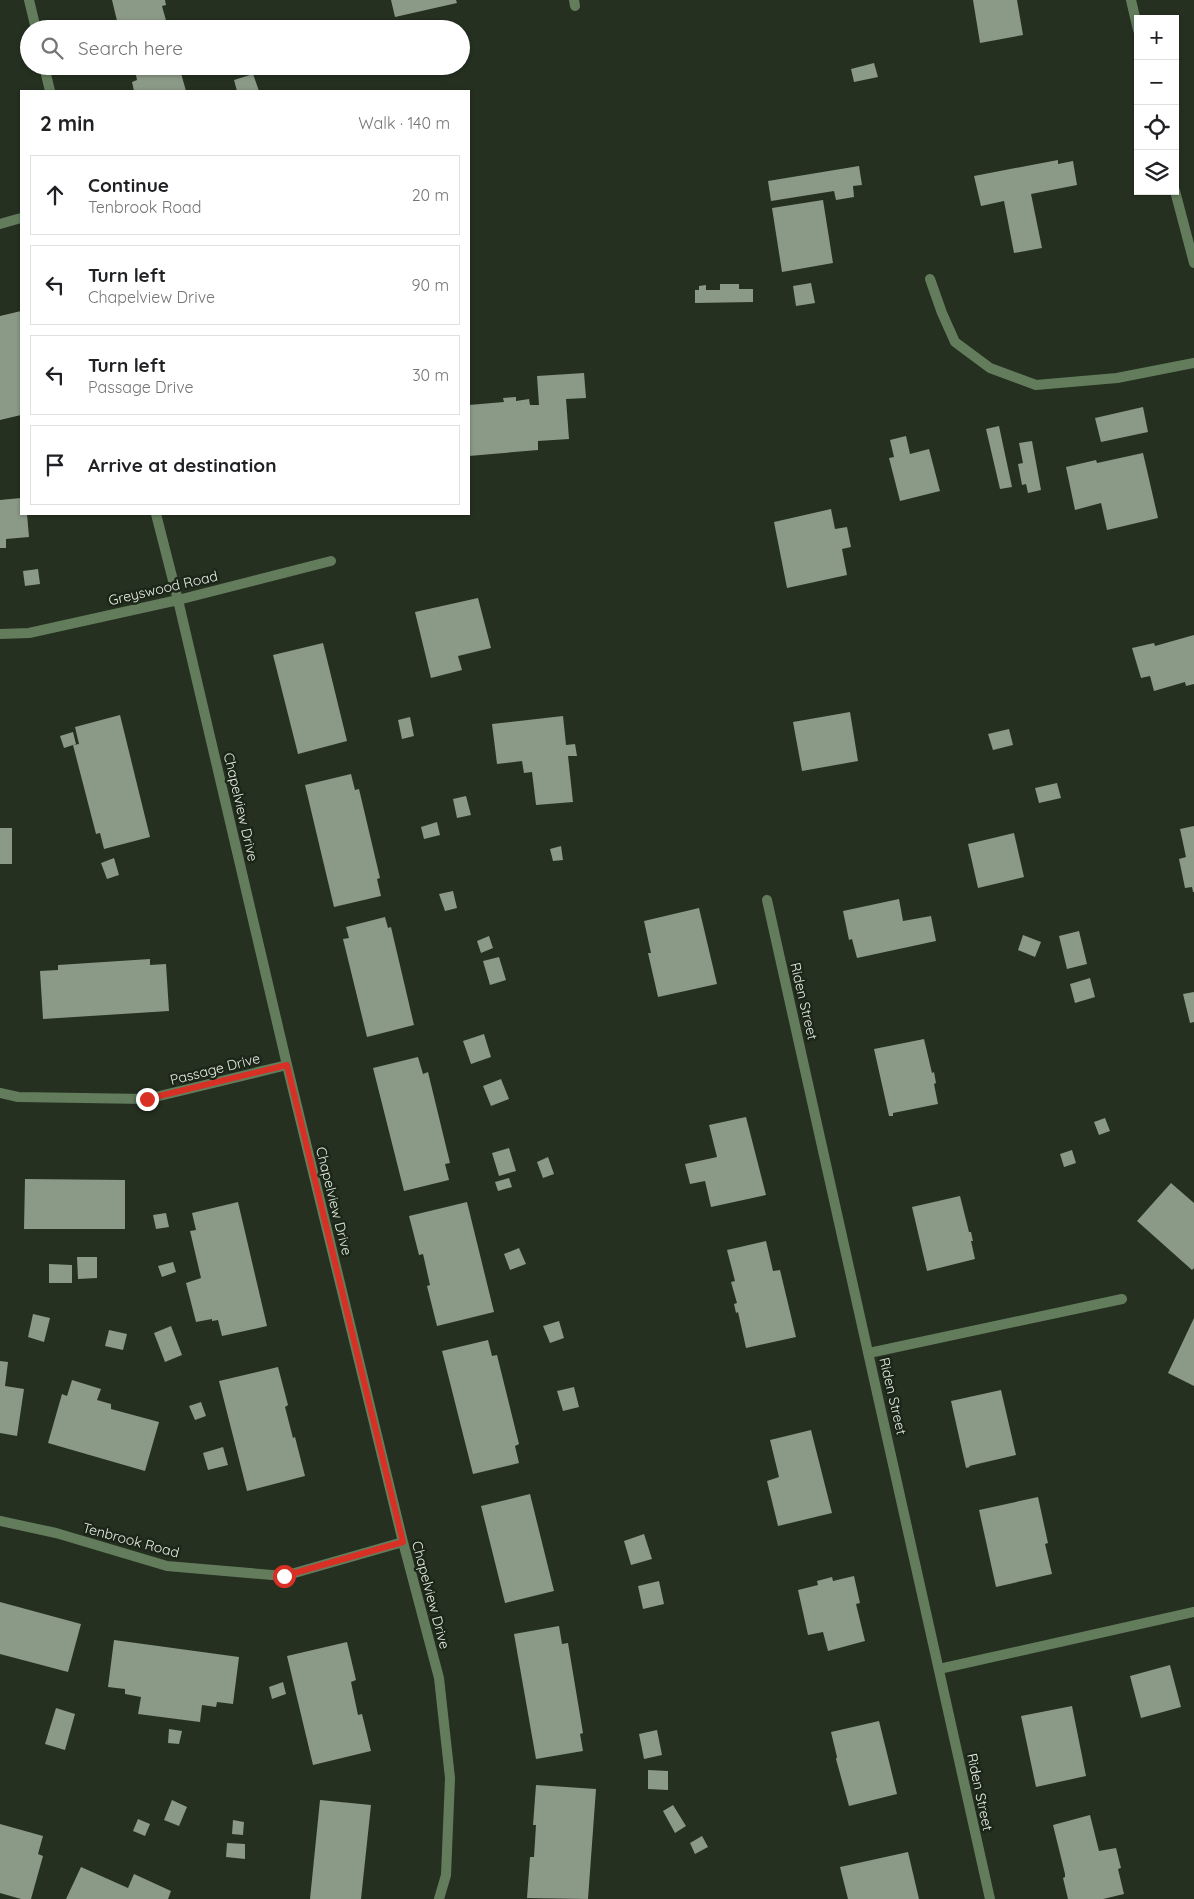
<!DOCTYPE html>
<meta charset="utf-8">
<style>
body{margin:0;font-family:Quicksand,sans-serif;background:#f6f6f6;color:#202124}
.controls{position:absolute;right:15px;top:15px;display:grid;overflow:hidden;border-radius:0px;box-shadow:0 1px 4px #0004}
.controls button{width:45px;height:45px;display:grid;place-items:center;padding:0;border:0;border-bottom:1px solid #e0e0e0;background:#fff;color:#202124;font:25px sans-serif}
.stop{position:absolute;width:15px;height:15px;margin:-11px;border:4px solid #d93025;border-radius:50%;background:#fff}
.stop.end{background:#d93025;border-color:#fff;box-shadow:0 1px 5px #0008}
.list{margin:0;padding:0;list-style:none}
h2{display:flex;justify-content:space-between;align-items:center;height:65px;margin:0;padding:0 20px;font-size:21px}
h2 small{font-size:16px;font-weight:400;color:#757577}
.list li{display:grid;grid-template-columns:32px 1fr auto;gap:15px;align-items:center;box-sizing:border-box;height:80px;margin:0 10px 10px;padding:0 10px;border:1px solid #e0e0e0;border-radius:0px}
.list b{display:block;font-size:19px;white-space:nowrap}
.list p{margin:0;font-size:16px;white-space:nowrap;color:#757577}
.list em{font-size:16px;font-style:normal;color:#757577}
.icon{flex:none;width:28px;height:28px;fill:none;stroke:currentColor;stroke-width:2;stroke-linecap:round;stroke-linejoin:round}
.map{position:relative;flex:none;width:1194px;height:1899px;overflow:hidden}
.search{position:absolute;background:#fff;box-shadow:0 1px 4px #0004;left:20px;top:20px;width:450px;height:55px;display:flex;align-items:center;gap:12px;box-sizing:border-box;padding:0 18px;border-radius:28px;color:#757577;font-size:19px}
.panel{position:absolute;background:#fff;box-shadow:0 1px 4px #0004;left:20px;top:90px;width:450px;height:425px;border-radius:0px}
.map>svg:first-child{display:block}
.building{fill:#8b9987}
.lines{fill:none;stroke-linecap:round;stroke-linejoin:round}
.service{stroke:#637d5c;stroke-width:10}
.minor{stroke:#637d5c;stroke-width:10}
.route{stroke:#d93025;stroke-width:6}
.labels{text-anchor:middle;stroke-width:5;stroke-linejoin:round;paint-order:stroke}
.street-label{font-size:14px;fill:#e8efe5;stroke:#1b2618}
</style>
<div class="map">
<svg width="1194" height="1899" viewBox="0 0 1194 1899">
<rect width="100%" height="100%" fill="#253021"/>
<path class="building" d="M112,0H165L166,5L162,6L167,24L148,29H119Z
M391,0H456L457,3L395,17Z
M973,0H1017L1023,35L980,43Z
M874,63L878,77L854,82L851,69Z
M134,66H179L186,91H134L132,82L137,80Z
M253,74L259,91H237L234,80Z
M1058,160V164L1073,161L1077,185L1031,194L1042,248L1014,253L1004,201L981,206L974,176Z
M859,166L862,185L853,186L854,197L836,200L834,191L771,201L768,181Z
M823,200L833,263L782,272L772,208Z
M811,283L815,303L796,306L793,286Z
M720,284H739V289H753V302L695,303V290H699V286L706,285V290H720Z
M21,311V415L0,420V316Z
M584,373L586,398L566,399L569,439L538,441V450L469,456V405L504,402L503,398L516,397V401L529,399L530,405H539L537,376Z
M1143,407L1148,432L1101,442L1095,418Z
M999,426L1012,487L1000,489L986,429Z
M906,436L910,454L929,449L940,491L900,501L889,458L894,457L890,440Z
M1032,441L1041,490L1028,493L1026,484L1022,485L1018,464L1023,463L1019,443Z
M1143,453L1158,518L1107,530L1101,503L1075,510L1066,467L1096,460L1097,463Z
M21,498V514H27L29,537L6,539V548H0V500Z
M831,509L835,529L847,527L851,547L842,549L847,575L787,588L774,522Z
M38,569L40,584L25,586L23,571Z
M478,598L491,648L458,656L462,670L431,678L415,612Z
M1194,635V684L1186,686L1185,682L1154,691L1150,676L1141,678L1132,648L1154,643L1155,646Z
M323,643L347,741L298,754L273,655Z
M850,712L858,761L802,771L793,722Z
M120,715L150,837L104,849L100,833L96,834L73,745L79,744L75,727Z
M563,716L566,745L575,744L577,756H568L573,802L536,805L532,772L524,773L522,761L497,764L492,724Z
M410,717L414,736L402,739L398,720Z
M1009,729L1013,745L993,750L988,734Z
M73,732L76,744L64,748L60,736Z
M351,774L355,790L359,789L380,878L377,879L381,896L334,907L305,785Z
M1057,783L1061,798L1039,803L1035,788Z
M466,796L471,815L457,818L453,799Z
M437,822L440,835L424,839L421,827Z
M1194,826V892H1193L1192,887L1185,888L1179,859L1186,857L1180,829Z
M0,828H12V864H0Z
M1014,833L1024,877L978,888L968,844Z
M561,846L563,860L553,861L550,849Z
M114,858L119,875L107,879L101,863Z
M453,891L457,908L445,911L439,894Z
M899,899L903,921L931,916L936,941L857,958L852,939L849,940L843,911Z
M699,908L717,984L658,997L648,953H651L644,921Z
M385,917L388,928L391,927L414,1025L367,1037L343,939L349,938L346,927Z
M1079,931L1087,964L1067,969L1059,936Z
M1023,935L1041,942L1035,957L1018,950Z
M489,936L493,948L481,953L477,941Z
M499,957L506,980L490,985L483,961Z
M150,959V965L166,964L169,1011L43,1019L40,971L58,970V965Z
M1090,978L1095,997L1075,1003L1070,984Z
M1194,992V1022L1190,1023L1183,994Z
M484,1034L491,1057L471,1064L463,1041Z
M924,1039L932,1073L934,1072L936,1083L934,1084L938,1104L893,1113V1116H889L874,1049Z
M418,1057L423,1074L428,1072L450,1163L445,1164L449,1180L404,1191L373,1068Z
M501,1079L509,1099L491,1106L483,1086Z
M746,1117L766,1195L711,1207L705,1181L690,1184L685,1164L717,1157L709,1125Z
M1105,1118L1110,1131L1099,1135L1094,1122Z
M509,1148L516,1171L499,1176L492,1153Z
M1072,1150L1076,1163L1064,1167L1060,1154Z
M548,1157L554,1174L543,1178L537,1162Z
M509,1178L512,1187L498,1191L495,1182Z
M25,1179L125,1180V1229H24Z
M1171,1183L1194,1203V1268L1192,1270L1137,1221Z
M960,1196L969,1232H971L973,1241H971L975,1259L927,1271L912,1207Z
M238,1202L267,1326L222,1336L218,1320L212,1321V1319L196,1322L186,1283L201,1278L190,1231L196,1230L192,1213Z
M467,1202L494,1312L437,1326L427,1286L430,1285L423,1254L419,1255L409,1216Z
M166,1213L169,1227L156,1229L153,1215Z
M766,1241L773,1271L780,1270L796,1337L746,1348L738,1312L736,1313L734,1304L737,1303L731,1282L735,1281L727,1250Z
M519,1248L526,1264L510,1270L504,1254Z
M77,1257H97V1278L78,1279Z
M173,1262L176,1272L162,1277L158,1266Z
M49,1264L72,1265V1283H49Z
M33,1314L50,1318L44,1342L28,1337Z
M1194,1318V1386L1168,1373Z
M559,1321L564,1338L550,1343L543,1326Z
M171,1326L182,1355L165,1362L154,1333Z
M109,1330L127,1334L123,1350L105,1346Z
M488,1340L492,1356L497,1355L519,1444L515,1446L519,1463L473,1474L442,1351Z
M0,1361L8,1362L5,1386L24,1389L17,1436L0,1433Z
M278,1367L288,1405L285,1407L293,1438L295,1437L305,1476L247,1491L219,1381Z
M72,1380L101,1389L97,1400L111,1404V1409L159,1422L145,1471L48,1443L62,1394L67,1396Z
M574,1387L579,1407L563,1411L557,1391Z
M1001,1390L1016,1455L969,1466L970,1467L966,1468L951,1401Z
M201,1402L206,1416L195,1420L189,1406Z
M811,1430L832,1513L778,1526L767,1481L779,1477L770,1440Z
M223,1447L228,1465L208,1470L203,1453Z
M530,1494L554,1591L505,1603L481,1506Z
M1038,1497L1048,1543L1045,1544L1052,1574L996,1587L979,1510Z
M644,1534L652,1559L631,1565L624,1541Z
M854,1576L860,1603L856,1604L865,1641L828,1651L823,1632L808,1635L798,1590L818,1585L817,1581L832,1577L833,1581Z
M659,1581L664,1604L643,1609L638,1586Z
M0,1602L81,1624L68,1672L0,1654Z
M559,1626L562,1644L568,1643L583,1733L580,1734L583,1751L536,1759L514,1634Z
M114,1640L239,1657L233,1704L217,1702L216,1707L202,1705L200,1722L138,1714L141,1697L125,1694V1689L108,1687Z
M347,1642L356,1680L351,1682L358,1715L362,1714L371,1751L313,1765L287,1656Z
M1170,1665L1181,1707L1141,1718L1130,1676Z
M283,1682L286,1694L272,1699L269,1687Z
M1072,1706L1086,1776L1036,1787L1021,1716Z
M56,1708L75,1714L65,1750L45,1744Z
M879,1721L897,1794L849,1806L836,1759L837,1757L831,1732Z
M169,1729L182,1731L179,1744L168,1743Z
M657,1730L662,1755L644,1759L639,1734Z
M648,1770L668,1771V1790L648,1789Z
M536,1785L596,1789L588,1899L527,1898L530,1857H534L536,1825H533Z
M172,1800L187,1807L179,1826L164,1820Z
M320,1800L371,1805L361,1899H310Z
M673,1805L686,1826L675,1833L663,1811Z
M1090,1815L1099,1851L1116,1848L1121,1868L1118,1869L1124,1894L1103,1899H1068L1063,1878L1065,1877V1874L1053,1825Z
M138,1819L150,1824L145,1836L133,1831Z
M233,1820L244,1822L243,1835L232,1834Z
M0,1824L43,1836L38,1854L43,1856L31,1899H21L0,1893Z
M702,1836L708,1847L695,1854L690,1843Z
M227,1843L245,1844V1859L226,1857Z
M908,1852L919,1899H848L840,1867Z
M81,1867L128,1888L134,1874L171,1891L168,1899H66Z"/>
<g class="lines">
<path class="service" d="M930,279L942,313L955,342L990,368L1036,385L1117,378L1194,363
M869,1353L1122,1299
M939,1669L1194,1612"/>
<path class="minor" d="M29,0L36,29
M574,0L575,6
M1131,0L1138,30
M44,66L50,91
M1175,191L1194,263
M0,224L21,218
M156,514L178,600L287,1065L403,1542L439,1678L450,1778L446,1875L439,1899
M0,634L29,633L178,600L331,561
M767,900L990,1899
M0,1093L18,1097L147,1099L287,1065
M0,1521L56,1533L167,1566L284,1576L403,1542"/>
</g>
<g class="lines">
<path class="route" d="M147,1099L287,1065L403,1542L284,1576"/>
</g>
<g class="labels">
<g class="street-label">
<text transform="translate(163 588) rotate(-13)" y="5">Greyswood Road</text>
<text transform="translate(241 807) rotate(77)" y="5">Chapelview Drive</text>
<text transform="translate(804 1001) rotate(77)" y="5">Riden Street</text>
<text transform="translate(215 1069) rotate(-14)" y="5">Passage Drive</text>
<text transform="translate(334 1201) rotate(76)" y="5">Chapelview Drive</text>
<text transform="translate(893 1396) rotate(77)" y="5">Riden Street</text>
<text transform="translate(131 1540) rotate(15)" y="5">Tenbrook Road</text>
<text transform="translate(431 1595) rotate(75)" y="5">Chapelview Drive</text>
<text transform="translate(980 1792) rotate(78)" y="5">Riden Street</text>
</g>
</g>
</svg>
<div class="controls">
<button>+</button>
<button>−</button>
<button><svg class="icon" aria-label="locate" viewBox="0 0 24 24"><circle cx="12" cy="12" r="6"/><path d="M12 2v4M12 18v4M2 12h4M18 12h4"/></svg></button>
<button><svg class="icon" aria-label="layers" viewBox="0 0 24 24"><path d="M12 4l9 5-9 5-9-5zM3 14l9 5 9-5"/></svg></button>
</div>
<div class="stop" style="left:284px;top:1576px"></div>
<div class="stop end" style="left:147px;top:1099px"></div>
<div class="search"><svg class="icon" aria-label="search" viewBox="0 0 24 24"><circle cx="10" cy="10" r="6"/><path d="M15 15l6 6"/></svg>Search here</div>
<section class="panel">
<h2>2 min<small>Walk · 140 m</small></h2>
<ul class="list">
<li><svg class="icon" aria-label="ahead" viewBox="0 0 24 24"><path d="M12 20V5M6 11l6-6 6 6"/></svg><div><b>Continue</b><p>Tenbrook Road</p></div><em>20 m</em></li>
<li><svg class="icon" aria-label="left" viewBox="0 0 24 24"><path d="M17 20v-9H6M10 6l-5 5 5 5"/></svg><div><b>Turn left</b><p>Chapelview Drive</p></div><em>90 m</em></li>
<li><svg class="icon" aria-label="left" viewBox="0 0 24 24"><path d="M17 20v-9H6M10 6l-5 5 5 5"/></svg><div><b>Turn left</b><p>Passage Drive</p></div><em>30 m</em></li>
<li><svg class="icon" aria-label="arrive" viewBox="0 0 24 24"><path d="M6 21V4h12l-3 4 3 4H6"/></svg><div><b>Arrive at destination</b></div></li>
</ul>
</section>
</div>
